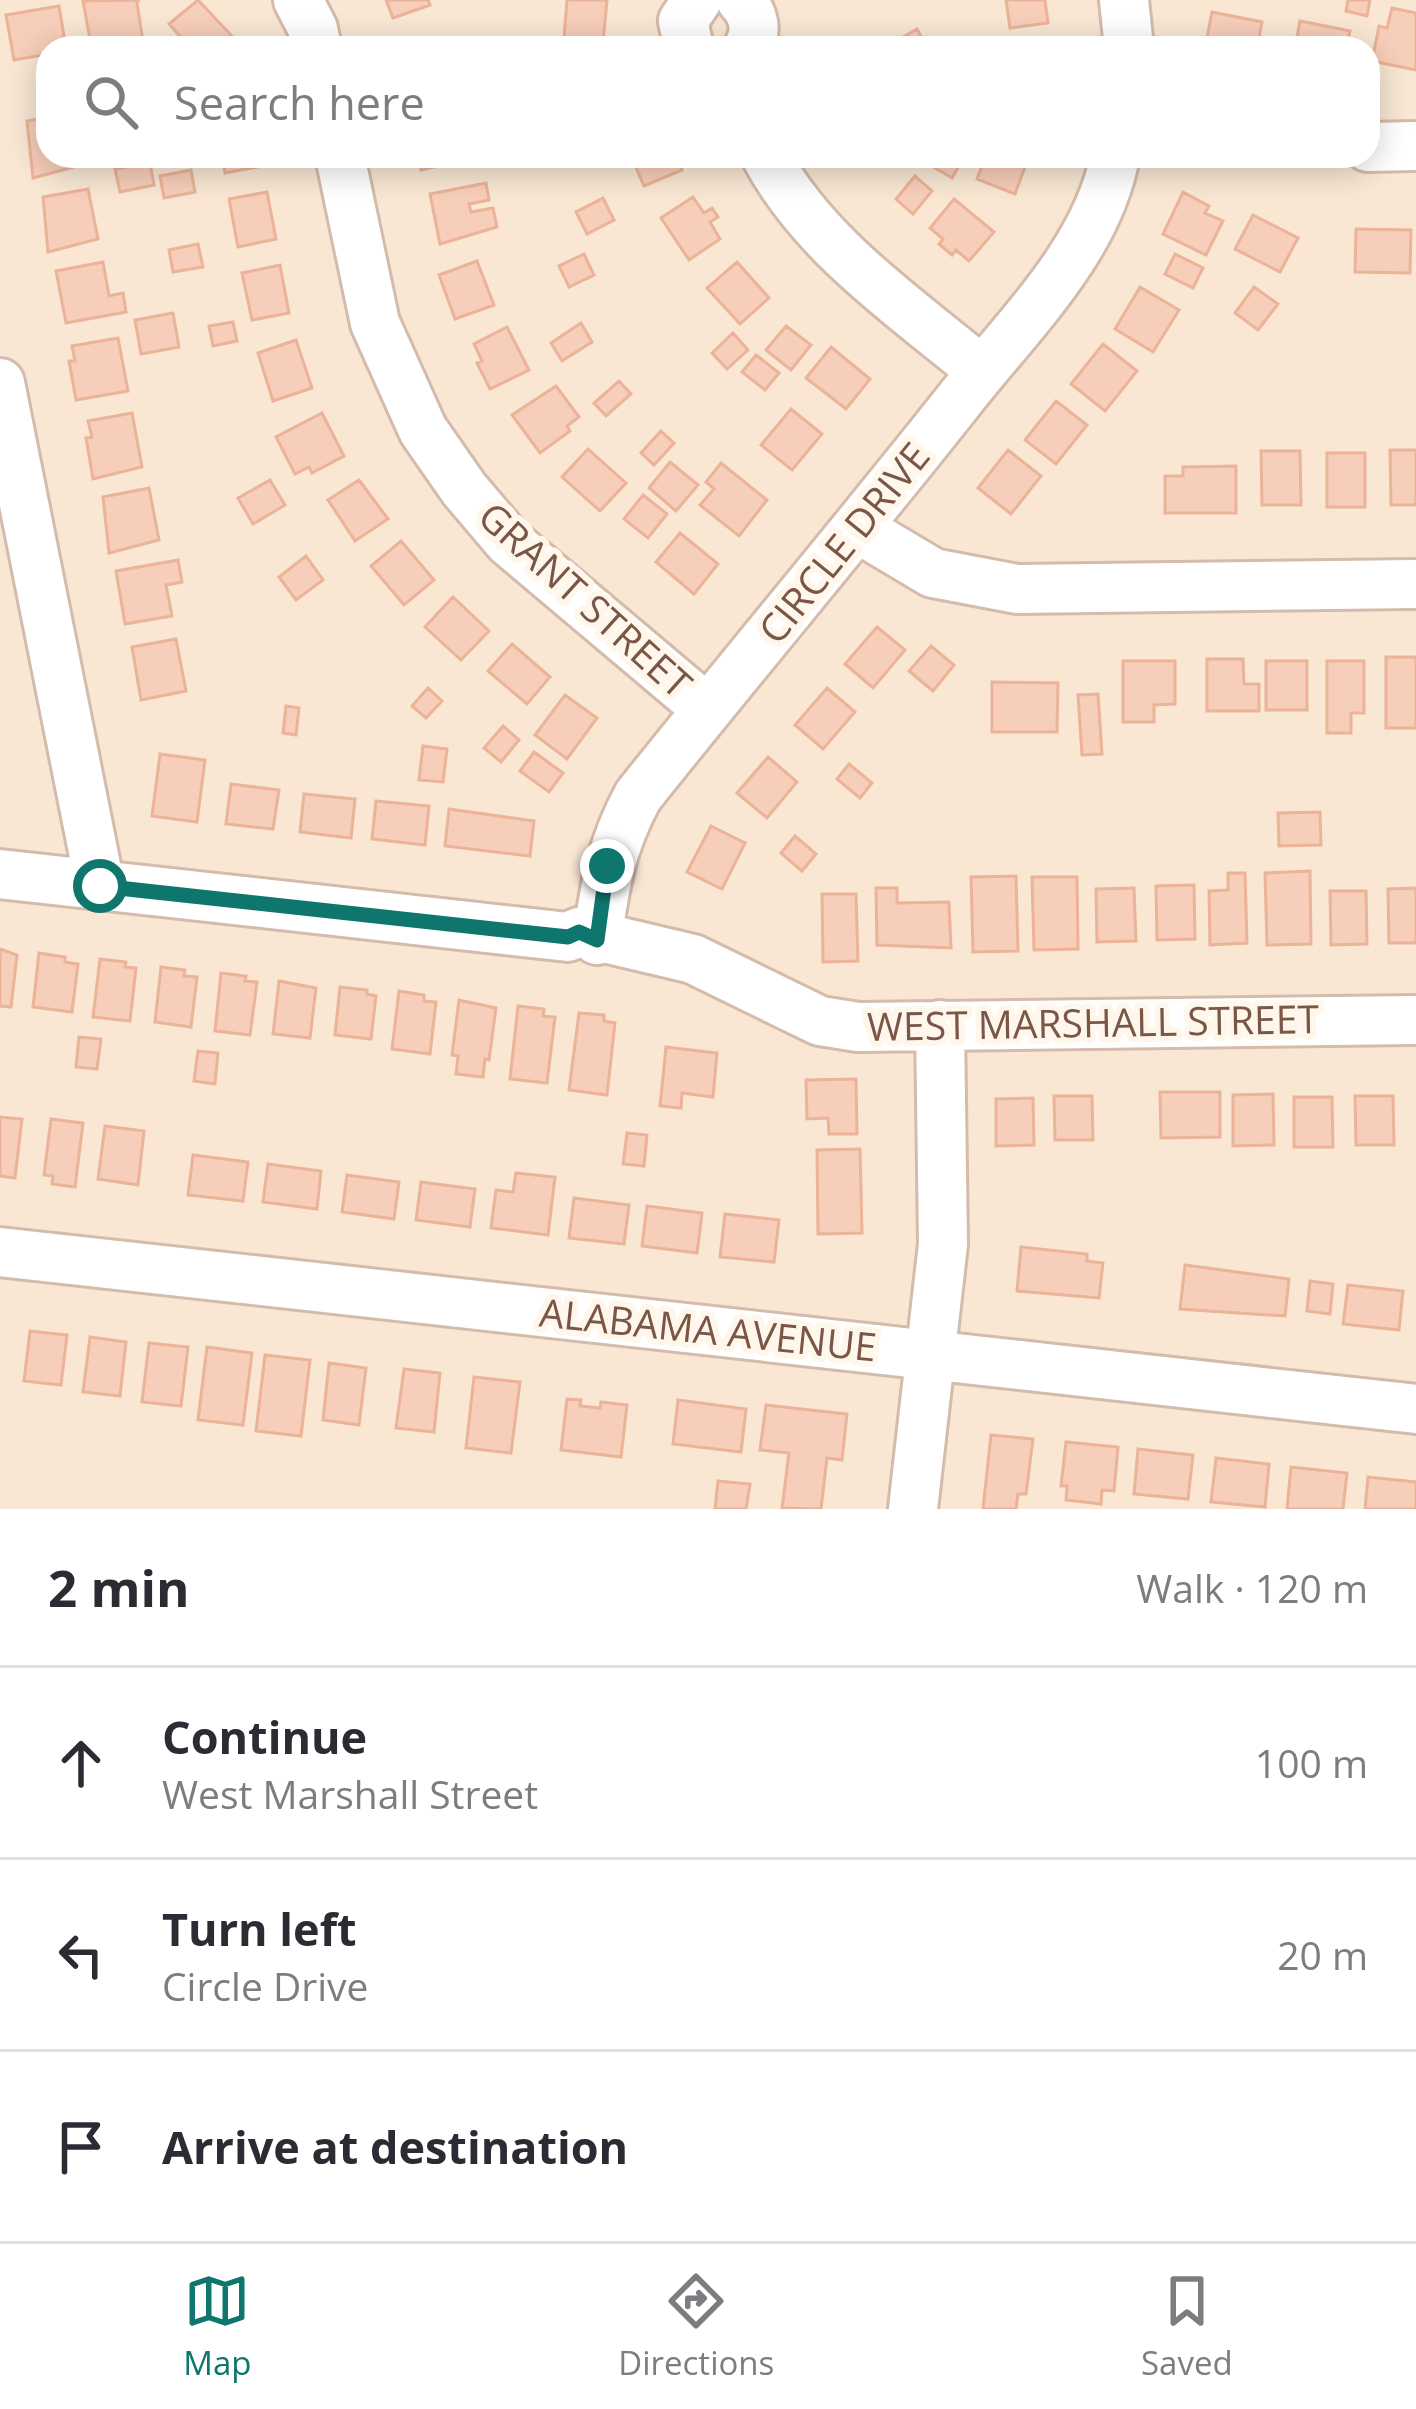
<!DOCTYPE html>
<meta charset="utf-8">
<style>
body{margin:0;font-family:"Open Sans",sans-serif;background:#f2f2f3;color:#2b2b33}
.stop{position:absolute;width:36px;height:36px;margin:-27px;border:9px solid #0f766e;border-radius:50%;background:#fff}
.stop.end{background:#0f766e;border-color:#fff;box-shadow:0 3px 12px #0008}
.list{margin:0;padding:0;list-style:none}
h2{display:flex;justify-content:space-between;align-items:center;height:156px;margin:0;padding:0 48px;font-size:51px}
h2 small{font-size:39px;font-weight:400;color:#7c7c81}
.list li{display:grid;grid-template-columns:78px 1fr auto;gap:36px;align-items:center;box-sizing:border-box;height:192px;padding:0 48px;border-top:3px solid #e1e1e2}
.list b{display:block;font-size:45px;white-space:nowrap}
.list p{margin:0;font-size:39px;white-space:nowrap;color:#7c7c81}
.list em{font-size:39px;font-style:normal;color:#7c7c81}
.icon{flex:none;width:66px;height:66px;fill:none;stroke:currentColor;stroke-width:2;stroke-linecap:round;stroke-linejoin:round}
.map{position:relative;flex:none;width:1416px;height:1509px;overflow:hidden}
.search{position:absolute;background:#fff;box-shadow:0 6px 30px #0003;left:36px;right:36px;top:36px;height:132px;display:flex;align-items:center;gap:30px;box-sizing:border-box;padding:0 42px;border-radius:36px;color:#7c7c81;font-size:45px}
.sheet{height:732px;background:#fff}
nav{display:flex;justify-content:space-around;align-items:center;box-sizing:border-box;height:168px;border-top:3px solid #e1e1e2;background:#fff;font-size:33px;color:#7c7c81}
nav a{display:grid;justify-items:center;gap:6px}
nav .on{color:#0f766e}
.map>svg:first-child{display:block}
.residential{fill:#f9e7d4;fill-rule:evenodd}
.building{fill:#f7ceb9;stroke:#ebb397;stroke-width:3}
.lines{fill:none;stroke-linecap:round;stroke-linejoin:round}
.minor-casing{stroke:#d4bbab;stroke-width:54}
.minor{stroke:#fff;stroke-width:48}
.route{stroke:#0f766e;stroke-width:15}
.labels{text-anchor:middle;stroke-width:12;stroke-linejoin:round;paint-order:stroke}
.street-label{font-size:39px;fill:#7a5646;stroke:#fff7ec}
</style>
<div class="map">
<svg width="1416" height="1509" viewBox="0 0 1416 1509">
<rect width="100%" height="100%" fill="#fef3e4"/>
<path class="residential" d="M0,0H1416V1509H0ZM48,48H1368V156H48Z"/>
<path class="building" d="M139,0L137,3L144,48H121L120,40L91,45L83,1Z
M198,0L231,35L215,48H190L169,24Z
M386,0H428L430,5L393,18Z
M567,0H607L603,42L564,38Z
M1006,0H1045L1048,23L1010,28Z
M1348,0H1370L1367,16L1346,11Z
M59,6L66,48H48V54L14,60L6,15Z
M1392,8L1416,13V70L1372,61L1379,26L1387,28Z
M1212,12L1262,22L1257,48H1205Z
M1300,21L1350,31L1346,48H1295Z
M917,29L927,48H893L891,44Z
M48,117V156H84L85,164L33,178L27,121Z
M222,156H261L263,166L225,173Z
M418,156H461V161L421,170Z
M631,156H676L682,170L644,186Z
M928,156H958L963,159L952,178L925,162Z
M986,156H1029L1015,194L977,179Z
M150,163L154,185L120,192L115,169Z
M191,170L195,192L164,198L160,176Z
M915,176L932,191L913,214L896,199Z
M486,183L489,200L469,204L471,212L493,208L497,227L440,244L430,194Z
M88,189L98,239L48,252L43,197Z
M267,192L276,239L238,247L229,199Z
M1183,192L1209,206L1205,213L1223,221L1206,255L1163,234Z
M693,197L704,213L712,208L718,217L710,222L720,239L689,260L661,218Z
M603,198L614,220L587,234L576,212Z
M954,199L994,232L969,261L956,250L952,255L939,244L943,239L930,228Z
M1253,215L1298,238L1280,272L1235,249Z
M1356,229L1411,230L1410,273L1355,272Z
M198,244L203,267L173,272L169,250Z
M584,254L594,275L569,287L559,266Z
M1175,254L1203,268L1193,288L1165,274Z
M477,261L494,305L455,319L439,275Z
M103,262L109,296L123,293L126,312L66,323L56,271Z
M737,262L769,298L740,324L707,288Z
M280,265L289,313L252,320L242,273Z
M1140,287L1179,310L1153,352L1115,329Z
M1254,287L1278,304L1258,330L1235,313Z
M173,313L179,347L141,354L135,320Z
M233,322L237,341L213,346L209,326Z
M581,323L592,342L562,361L551,343Z
M786,326L811,345L791,370L766,350Z
M507,327L529,370L490,389L477,363L482,361L474,344Z
M733,333L748,350L727,369L712,353Z
M118,338L128,391L76,400L69,361H75L72,346Z
M296,340L312,388L273,401L258,353Z
M1103,344L1137,371L1105,411L1071,384Z
M831,347L870,379L846,409L806,378Z
M756,355L779,373L765,390L742,372Z
M619,381L631,394L606,416L594,403Z
M556,386L579,417L567,426L570,431L540,453L512,415Z
M1056,401L1087,425L1056,464L1025,440Z
M791,409L822,434L792,470L761,445Z
M132,413L142,467L93,479L86,438L92,437L88,421Z
M322,413L344,456L312,473L309,467L295,474L276,437Z
M661,431L674,443L654,465L641,453Z
M588,449L626,483L600,511L562,477Z
M1008,450L1041,476L1011,514L978,488Z
M1390,450H1416V505H1391Z
M1261,451H1300L1301,505H1262Z
M1327,453H1365V507H1327Z
M670,462L698,485L676,511L649,488Z
M721,463L767,500L739,536L700,505L714,489L706,482Z
M1236,466V513H1165V476H1183V467Z
M270,480L285,505L253,524L238,498Z
M359,480L388,519L355,541L328,500Z
M149,488L159,540L109,553L103,497Z
M643,495L667,514L648,538L624,519Z
M680,533L718,564L694,594L656,562Z
M401,541L434,580L404,605L371,566Z
M306,556L323,580L296,600L279,577Z
M178,560L182,582L166,585L172,616L125,624L116,571Z
M453,597L489,631L461,660L425,627Z
M877,627L905,650L873,688L845,664Z
M176,639L186,691L141,700L132,647Z
M512,644L550,677L527,704L488,671Z
M931,646L954,665L933,691L909,671Z
M1386,657H1416V728H1386Z
M1207,659H1243L1244,684H1259V711H1207Z
M1123,661H1175V704L1154,705V722H1123Z
M1266,661H1307V710H1266Z
M1327,661H1364V713H1351V733H1327Z
M992,682L1058,683L1057,732H992Z
M428,688L442,701L426,718L412,706Z
M827,688L855,712L823,749L795,725Z
M1098,694L1102,754L1082,755L1078,695Z
M565,695L597,718L567,759L535,735Z
M286,706L299,708L296,735L283,733Z
M503,726L519,740L501,762L484,748Z
M423,746L447,749L443,782L419,780Z
M534,752L563,773L549,792L520,771Z
M160,754L205,760L197,822L152,816Z
M768,757L797,782L767,818L737,793Z
M849,764L872,783L860,798L837,779Z
M231,784L279,790L273,829L226,824Z
M304,794L355,799L351,838L300,832Z
M376,801L429,806L425,845L372,839Z
M449,809L534,821L530,856L445,846Z
M1320,812L1321,845L1279,846L1278,813Z
M711,826L745,843L722,889L687,872Z
M795,836L816,854L802,871L781,853Z
M1310,871L1311,944L1267,945L1265,873Z
M1228,873H1245L1247,943L1210,945L1209,891L1228,890Z
M1016,876L1018,951L973,952L971,877Z
M1032,877H1077L1078,949L1034,950Z
M1194,885L1195,939L1157,940L1156,886Z
M876,888H897V903L949,902L951,948L877,945Z
M1134,888L1136,941L1097,942L1096,889Z
M1416,888V943H1389L1388,889Z
M1330,891H1366L1367,944L1331,945Z
M822,894H856L858,961L823,962Z
M0,949L17,955L11,1007L0,1006Z
M39,953L65,957V962L78,964L72,1012L33,1007Z
M100,959L126,962L125,967L136,968L130,1021L93,1017Z
M161,967L185,970L184,976L197,977L191,1027L155,1022Z
M221,973L246,976L245,981L257,982L250,1035L215,1031Z
M279,981L316,988L310,1038L273,1034Z
M340,987L367,990V994L376,996L371,1039L335,1035Z
M399,991L424,995V1001L436,1002L430,1054L392,1049Z
M459,1000L496,1008L489,1060L485,1059L483,1077L456,1074L458,1056L452,1055Z
M518,1006L544,1009L543,1016L555,1017L547,1083L510,1079Z
M579,1013L604,1015V1021L615,1023L607,1095L569,1090Z
M79,1037L101,1039L97,1069L76,1067Z
M666,1047L717,1053L713,1097L682,1093L681,1108L660,1106Z
M198,1051L218,1053L215,1084L194,1081Z
M856,1079L857,1134H829L828,1118L807,1119L806,1080Z
M1160,1092H1220V1137L1161,1138Z
M1273,1094L1274,1145L1233,1146V1095Z
M1054,1096H1092L1093,1140H1055Z
M1355,1096H1393L1394,1145H1356Z
M1294,1097H1332L1333,1147H1294Z
M1033,1098L1034,1145L996,1146V1099Z
M0,1117L22,1119L15,1178L0,1176Z
M51,1119L83,1123L75,1187L52,1184L53,1176L44,1175Z
M105,1126L144,1131L138,1185L98,1179Z
M627,1133L647,1135L644,1166L623,1164Z
M860,1149L862,1233L818,1234L817,1150Z
M193,1155L248,1162L243,1201L188,1195Z
M268,1164L321,1171L317,1209L263,1202Z
M516,1173L555,1177L548,1235L491,1228L496,1190L513,1192Z
M347,1175L399,1182L394,1219L342,1212Z
M421,1182L475,1189L470,1227L416,1220Z
M574,1198L629,1205L624,1244L569,1238Z
M647,1206L702,1213L697,1253L642,1246Z
M725,1214L779,1220L774,1262L720,1257Z
M1021,1247L1087,1254V1261L1103,1263L1099,1298L1017,1291Z
M1185,1265L1289,1279L1285,1316L1180,1309Z
M1310,1281L1333,1284L1330,1314L1307,1311Z
M1348,1285L1403,1291L1399,1330L1343,1324Z
M30,1331L67,1335L61,1385L24,1381Z
M90,1337L126,1342L120,1396L83,1392Z
M149,1343L188,1347L181,1406L142,1402Z
M207,1347L252,1353L243,1425L198,1420Z
M265,1355L310,1360L301,1436L256,1431Z
M329,1363L366,1368L359,1425L323,1420Z
M404,1369L440,1373L434,1432L396,1428Z
M474,1377L520,1382L511,1453L466,1448Z
M567,1399L581,1400L580,1406L600,1408L601,1402L627,1405L621,1457L561,1450Z
M678,1400L746,1409L741,1452L673,1444Z
M766,1405L847,1414L842,1460L827,1458L821,1509L782,1508L789,1453L760,1450Z
M991,1435L1033,1439L1026,1494H1018L1016,1509H983Z
M1066,1442L1118,1447L1114,1491L1102,1490L1101,1504L1066,1500L1067,1486H1061Z
M1138,1449L1193,1455L1188,1499L1134,1494Z
M1216,1458L1269,1464L1265,1507L1211,1502Z
M1291,1467L1347,1473L1343,1509H1287Z
M1368,1477L1416,1482V1509H1365Z
M718,1481L750,1484L746,1509H715Z"/>
<g class="lines">
<g class="minor-casing">
<path id="minor" d="M298,0L313,29L317,48
M741,0C754,14 758,31 748,48
M1124,0L1129,48
M689,48L683,21L697,0
M1368,147L1416,146
M340,156L375,323L423,430L464,489L509,542L707,709
M766,156C813,245 906,308 982,371
M0,383L100,886
M859,529L933,573L1017,589L1416,584
M0,874L568,937L579,932L693,959L820,1021L858,1027L1416,1020
M597,940C605,884 611,846 638,796C744,663 854,533 960,399C1018,325 1097,251 1115,156
M0,1252L1416,1409
M913,1509L943,1244L940,1025"/>
</g>
<use href="#minor" class="minor"/>
</g>
<g class="lines">
<path class="route" d="M100,886L568,937L579,932L597,940L607,866"/>
</g>
<g class="labels">
<g class="street-label">
<text transform="translate(844 543) rotate(-51)" y="14">CIRCLE DRIVE</text>
<text transform="translate(585 600) rotate(42)" y="14">GRANT STREET</text>
<text transform="translate(1093 1023) rotate(-1)" y="14">WEST MARSHALL STREET</text>
<text transform="translate(708 1330) rotate(6)" y="14">ALABAMA AVENUE</text>
</g>
</g>
</svg>
<div class="stop" style="left:100px;top:886px"></div>
<div class="stop end" style="left:607px;top:866px"></div>
<div class="search"><svg class="icon" aria-label="search" viewBox="0 0 24 24"><circle cx="10" cy="10" r="6"/><path d="M15 15l6 6"/></svg>Search here</div>
</div>
<section class="sheet">
<h2>2 min<small>Walk · 120 m</small></h2>
<ul class="list">
<li><svg class="icon" aria-label="ahead" viewBox="0 0 24 24"><path d="M12 20V5M6 11l6-6 6 6"/></svg><div><b>Continue</b><p>West Marshall Street</p></div><em>100 m</em></li>
<li><svg class="icon" aria-label="left" viewBox="0 0 24 24"><path d="M17 20v-9H6M10 6l-5 5 5 5"/></svg><div><b>Turn left</b><p>Circle Drive</p></div><em>20 m</em></li>
<li><svg class="icon" aria-label="arrive" viewBox="0 0 24 24"><path d="M6 21V4h12l-3 4 3 4H6"/></svg><div><b>Arrive at destination</b></div></li>
</ul>
</section>
<nav>
<a class="on"><svg class="icon" aria-label="map" viewBox="0 0 24 24"><path d="M3 6l6-2 6 2 6-2v14l-6 2-6-2-6 2zM9 4v14M15 6v14"/></svg>Map</a>
<a><svg class="icon" aria-label="directions" viewBox="0 0 24 24"><path d="M12 3l9 9-9 9-9-9zM9 14v-3h6M13 9l2 2-2 2"/></svg>Directions</a>
<a><svg class="icon" aria-label="saved" viewBox="0 0 24 24"><path d="M7 4h10v16l-5-4-5 4z"/></svg>Saved</a>
</nav>
